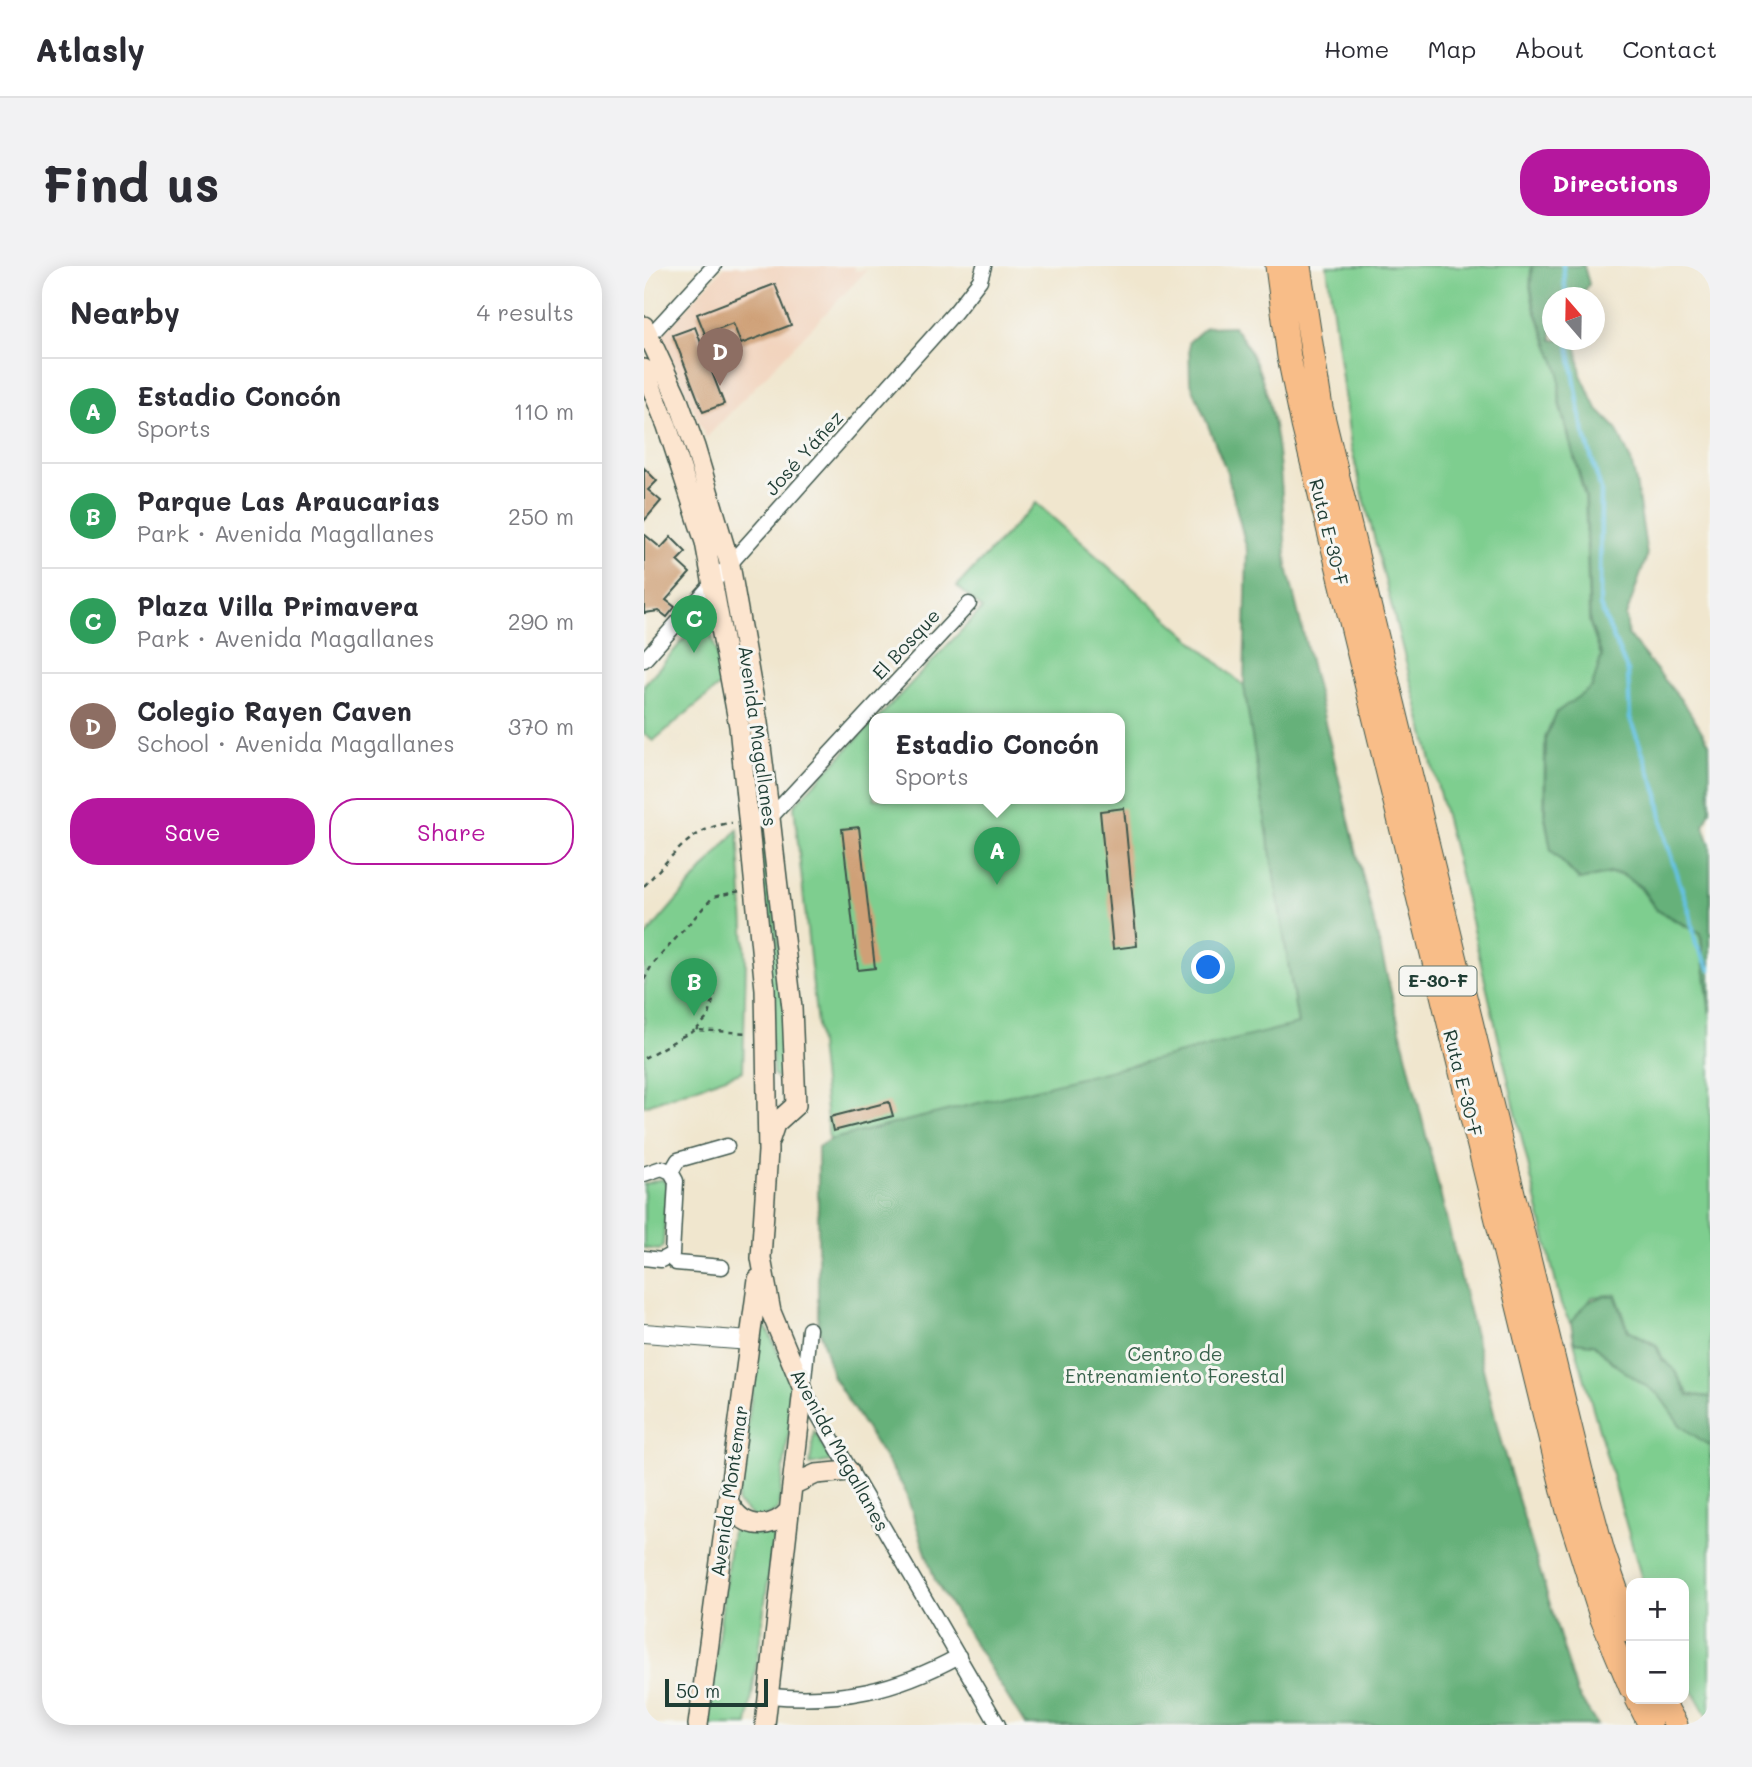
<!DOCTYPE html>
<meta charset="utf-8">
<style>
body{margin:0;font-family:Mali,sans-serif;background:#f2f2f3;color:#2b2b33}
.controls{position:absolute;right:21px;bottom:21px;display:grid;overflow:hidden;border-radius:14px;box-shadow:0 4px 18px #0003}
.controls button{width:63px;height:63px;display:grid;place-items:center;padding:0;border:0;border-bottom:2px solid #e1e1e2;background:#fff;color:#2b2b33;font:35px sans-serif}
.compass{position:absolute;left:898px;top:21px;width:63px;height:63px;border-radius:50%;background:#fff;box-shadow:0 4px 18px #0003;rotate:340deg}
.scale{position:absolute;left:21px;bottom:18px;width:103px;box-sizing:border-box;padding-left:7px;border:4px solid #1f3d34;border-top:0;font-size:19px;line-height:24px;white-space:nowrap;color:#1f3d34;-webkit-text-stroke:5px #f6f6f2;paint-order:stroke}
.you{position:absolute;left:565px;top:702px;width:24px;height:24px;margin:-18px;border:5px solid #fff;border-radius:50%;background:#1a73e8;box-shadow:0 0 0 10px #1a73e833}
.badge{display:grid;place-items:center;width:46px;height:46px;border-radius:50%;background:#b5179e;color:#fff;font-size:23px;font-weight:700}
.pin{position:absolute;translate:-50% -58px;filter:drop-shadow(0 2px 4px #0008)}
.pin::after{content:'';position:absolute;top:37px;width:24px;height:21px;background:inherit;clip-path:polygon(0 0,100% 0,50% 100%)}
.popup{position:absolute;left:225px;top:447px;width:256px;height:91px;box-sizing:border-box;display:grid;place-content:center;border-radius:14px;background:#fff;filter:drop-shadow(0 2px 5px #0005);font-size:23px;white-space:nowrap;color:#7c7c81}
.popup b{font-size:26px;color:#2b2b33}
.popup::after{content:'';position:absolute;left:50%;top:100%;margin-left:-14px;border:14px solid transparent;border-top-color:#fff}
.list{margin:0;padding:0;list-style:none}
h2{display:flex;justify-content:space-between;align-items:center;height:91px;margin:0;padding:0 28px;font-size:30px}
h2 small{font-size:23px;font-weight:400;color:#7c7c81}
.list li{display:grid;grid-template-columns:46px 1fr auto;gap:21px;align-items:center;box-sizing:border-box;height:105px;padding:0 28px;border-top:2px solid #e1e1e2}
.list b{display:block;font-size:26px;white-space:nowrap}
.list p{margin:0;font-size:23px;white-space:nowrap;color:#7c7c81}
.list em{font-size:23px;font-style:normal;color:#7c7c81}
.actions{display:flex;gap:14px;padding:21px 28px}
.actions a{flex:1;padding:16px 0;border:2px solid #b5179e;border-radius:28px;text-align:center;font-size:24px;color:#b5179e}
.actions .main{background:#b5179e;color:#fff}
.map{position:relative;flex:none;width:1066px;height:1459px;overflow:hidden;border-radius:28px}
header{display:flex;align-items:center;gap:42px;box-sizing:border-box;height:98px;padding:0 35px;background:#fff;border-bottom:2px solid #e1e1e2}
header strong{font-size:33px}
nav{display:flex;gap:38px;margin-inline-start:auto;font-size:24px}
.intro{display:flex;align-items:center;justify-content:space-between;box-sizing:border-box;height:168px;padding:0 42px}
h1{margin:0;font-size:49px}
.button{padding:18px 32px;border-radius:28px;background:#b5179e;color:#fff;font-size:24px;font-weight:700}
main{display:flex;gap:42px;padding:0 42px}
aside{flex:1;background:#fff;border-radius:28px;box-shadow:0 4px 18px #0003}
.map>svg:first-child{display:block}
.built{fill:#f2d4be}
.green{fill:#7ece8f;stroke:#4e8662;stroke-width:2}
.forest{fill:#66b17a;stroke:#427757;stroke-width:2}
.lines{fill:none;stroke-linecap:round;stroke-linejoin:round}
.stream{stroke:#65c2e3;stroke-width:4.5}
.building{fill:#cfa077}
.minor-casing{stroke:#3e564b;stroke-width:17}
.tertiary-casing{stroke:#3e564b;stroke-width:20}
.secondary-casing{stroke:#3e564b;stroke-width:22}
.trunk-casing{stroke:#3e564b;stroke-width:25}
.path{stroke:#3e564b;stroke-width:2.5;stroke-dasharray:5 5;stroke-linecap:butt}
.minor{stroke:#fff;stroke-width:14}
.tertiary{stroke:#fff;stroke-width:18}
.secondary{stroke:#fce5cf;stroke-width:19}
.trunk{stroke:#f8bd88;stroke-width:23}
.labels{text-anchor:middle;stroke-width:6;stroke-linejoin:round;paint-order:stroke}
.shield{fill:#f6f6f2;stroke:#60746d;stroke-width:2}
.shield-label{font-size:18px;font-weight:bold;fill:#1f3d34}
.street-label{font-size:19px;fill:#1f3d34;stroke:#f6f6f2}
.park-label{font-size:19px;fill:#37614b;stroke:#f6f6f2}
</style>
<header>
<strong>Atlasly</strong>
<nav><a>Home</a><a>Map</a><a>About</a><a>Contact</a></nav>
</header>
<div class="intro"><h1>Find us</h1><a class="button">Directions</a></div>
<main>
<aside>
<h2>Nearby<small>4 results</small></h2>
<ul class="list">
<li><span class="badge" style="background:#2e9e5b">A</span><div><b>Estadio Concón</b><p>Sports</p></div><em>110 m</em></li>
<li><span class="badge" style="background:#2e9e5b">B</span><div><b>Parque Las Araucarias</b><p>Park · Avenida Magallanes</p></div><em>250 m</em></li>
<li><span class="badge" style="background:#2e9e5b">C</span><div><b>Plaza Villa Primavera</b><p>Park · Avenida Magallanes</p></div><em>290 m</em></li>
<li><span class="badge" style="background:#8d6e63">D</span><div><b>Colegio Rayen Caven</b><p>School · Avenida Magallanes</p></div><em>370 m</em></li>
</ul>
<div class="actions"><a class="main">Save</a><a>Share</a></div>
</aside>
<div class="map">
<svg width="1066" height="1459" viewBox="0 0 1066 1459">
<rect width="100%" height="100%" fill="#f6f6f2"/>
<filter id="ink" filterUnits="userSpaceOnUse"><feTurbulence type="fractalNoise" baseFrequency=".0143" numOctaves="2"/><feDisplacementMap in="SourceGraphic" scale="14" xChannelSelector="R" yChannelSelector="G"/><feConvolveMatrix kernelMatrix="1 2 1 2 8 2 1 2 1" color-interpolation-filters="sRGB"/></filter>
<filter id="wash" filterUnits="userSpaceOnUse"><feTurbulence type="fractalNoise" baseFrequency=".00686" numOctaves="4" result="noise"/><feDisplacementMap in="SourceGraphic" scale="28" xChannelSelector="R" yChannelSelector="G"/><feGaussianBlur stdDeviation="1.57" result="paint"/><feColorMatrix in="noise" values="0 0 0 0 0 0 0 0 0 0 0 0 0 0 0 0 0 1.4 0 .05"/><feComposite in="paint" operator="in"/></filter>
<g filter="url(#wash)">
<rect width="100%" height="100%" fill="#f0e6ce"/>
<path class="built" d="M81,0H210L211,5L223,4L62,172L17,69Z"/>
<path class="green" d="M683,0H887L886,21L890,42L915,106V138L941,231L945,356L957,390L948,421L913,446L901,471L900,548L907,585L935,614L966,608L978,609L996,622L1012,644L1056,668L1066,750V1131L1045,1128L1029,1102L1019,1093L1013,1079L985,1064L972,1028L948,1031L926,1057L917,1039L815,604L707,181Z
M392,237L600,420L654,759L185,874L150,539L230,455V533H476V453H233L338,343L313,320Z
M57,354L65,359L80,416L9,475L0,468V419Z
M94,563L102,695L99,805L0,840V672Z
M122,569L142,739V814L137,815L129,808L114,570Z
M18,913L23,919L19,981L15,984L0,982V918Z
M118,1052L151,1122L134,1244L126,1249L111,1252L93,1237Z
M930,1076L950,1078L973,1100L1015,1129L1037,1160L1066,1180V1456L1040,1410V1317H999Z
M170,1165L171,1166L187,1195L166,1199Z
M89,1256C100,1268 117,1271 131,1263L104,1459H63Z"/>
<path class="forest" d="M888,0H940L945,18L936,31L908,32V74H932L937,109L953,143L972,162L987,195L992,216L1003,290L982,350L984,369L1042,440L1065,477L1066,544L1060,560L1066,579V747L1057,667L1013,644L997,621L978,608L966,607L936,614L907,584L901,548L902,471L913,446L948,421L958,390L946,356L942,231L916,138L915,106L891,42L887,21Z
M589,60C640,120 636,225 643,301L858,1180L933,1427L953,1459H381L291,1314L260,1222L189,1111L174,1058V881L185,874L654,758L600,420L603,284L583,206L546,115L545,76L562,61Z
M971,1029L984,1065L1012,1080L1018,1094L1029,1102L1044,1129L1066,1131V1180L1037,1160L1015,1129L973,1100L950,1078L930,1076L927,1057C942,1036 944,1032 971,1029Z"/>
<g class="lines">
<path class="stream" d="M919,0L922,32
M924,74L938,159L957,224L956,340L984,406L986,452L1014,529L1021,572L1046,648L1052,678L1066,704"/>
</g>
<g id="blocks">
<path class="building" d="M131,18L147,59L97,78L89,57L61,68L53,48Z
M51,61L80,138L59,146L29,69Z
M0,202L13,215L4,224L17,235L0,255Z
M0,268L17,282L27,271L42,286L33,295L46,307L22,334L31,341L23,351L15,345L0,347Z
M480,542L493,680L469,683L456,545Z
M215,561L231,702L214,704L198,563Z
M245,836L249,850L189,865L186,851Z"/>
</g>
</g>
<g filter="url(#ink)">
<use href="#blocks" fill-opacity="0" stroke="#3e564b" stroke-width="2"/>
<g class="lines">
<g class="minor-casing">
<path id="minor" d="M0,76L70,0
M0,394L312,45L336,14L340,0
M106,555L126,552L325,338
M27,906L34,894L83,880
M0,908L18,902L27,906L32,915L28,988L17,994L0,992
M25,991L32,997L78,1001
M165,1063L159,1123L354,1459
M125,1430C197,1436 251,1425 315,1390"/>
</g>
<g class="tertiary-casing">
<path id="tertiary" d="M0,1067L106,1075"/>
</g>
<g class="secondary-casing">
<path id="secondary" d="M0,60L33,131L51,181L86,299L114,457L126,552L148,742L152,839L131,858L126,873
M0,103L23,160L61,276L95,460L121,723L124,885L117,992L127,1046L159,1123L121,1459
M148,1219L172,1208L205,1205
M84,1234C95,1261 125,1267 145,1245
M54,1459L114,1013"/>
</g>
<g class="trunk-casing">
<path id="trunk" d="M633,0L645,91L659,159L924,1245L958,1353L987,1422
M655,0L677,142L937,1205L959,1286L987,1366
M993,1433L1006,1459
M1017,1433L1032,1459"/>
</g>
<path class="path" d="M0,620C27,592 48,560 88,557
M0,714L8,699L69,631L96,625
M52,764L65,750L71,726
M37,771L52,764L105,767
M0,792L36,772"/>
<use href="#minor" class="minor"/>
<use href="#tertiary" class="tertiary"/>
<use href="#secondary" class="secondary"/>
<use href="#trunk" class="trunk"/>
</g>
</g>
<g class="labels">
<rect class="shield" x="755.5" y="700.5" width="77" height="29" rx="5"/>
<g class="shield-label">
<text x="794" y="721">E-30-F</text>
</g>
<g class="street-label">
<text transform="translate(160 187) rotate(-48)" y="7">José Yáñez</text>
<text transform="translate(685 266) rotate(76)" y="7">Ruta E-30-F</text>
<text transform="translate(262 378) rotate(-47)" y="7">El Bosque</text>
<text transform="translate(114 470) rotate(82)" y="7">Avenida Magallanes</text>
<text transform="translate(819 817) rotate(76)" y="7">Ruta E-30-F</text>
<text transform="translate(196 1184) rotate(61)" y="7">Avenida Magallanes</text>
<text transform="translate(85 1225) rotate(-82)" y="7">Avenida Montemar</text>
</g>
<g class="park-label">
<text x="531" y="1095">Centro de<tspan x="531" dy="22">Entrenamiento Forestal</tspan></text>
</g>
</g>
</svg>
<div class="controls">
<button>+</button>
<button>−</button>
</div>
<svg class="compass" viewBox="-18 -18 36 36"><path d="M0-13l5 13h-10z" fill="#e53935"/><path d="M0 13l5-13h-10z" fill="#7c7c81"/></svg>
<div class="scale">50 m</div>
<div class="you"></div>
<div class="pin badge" style="left:353px;top:619px;background:#2e9e5b">A</div>
<div class="popup"><b>Estadio Concón</b>Sports</div>
<div class="pin badge" style="left:50px;top:750px;background:#2e9e5b">B</div>
<div class="pin badge" style="left:50px;top:387px;background:#2e9e5b">C</div>
<div class="pin badge" style="left:76px;top:120px;background:#8d6e63">D</div>
</div>
</main>
